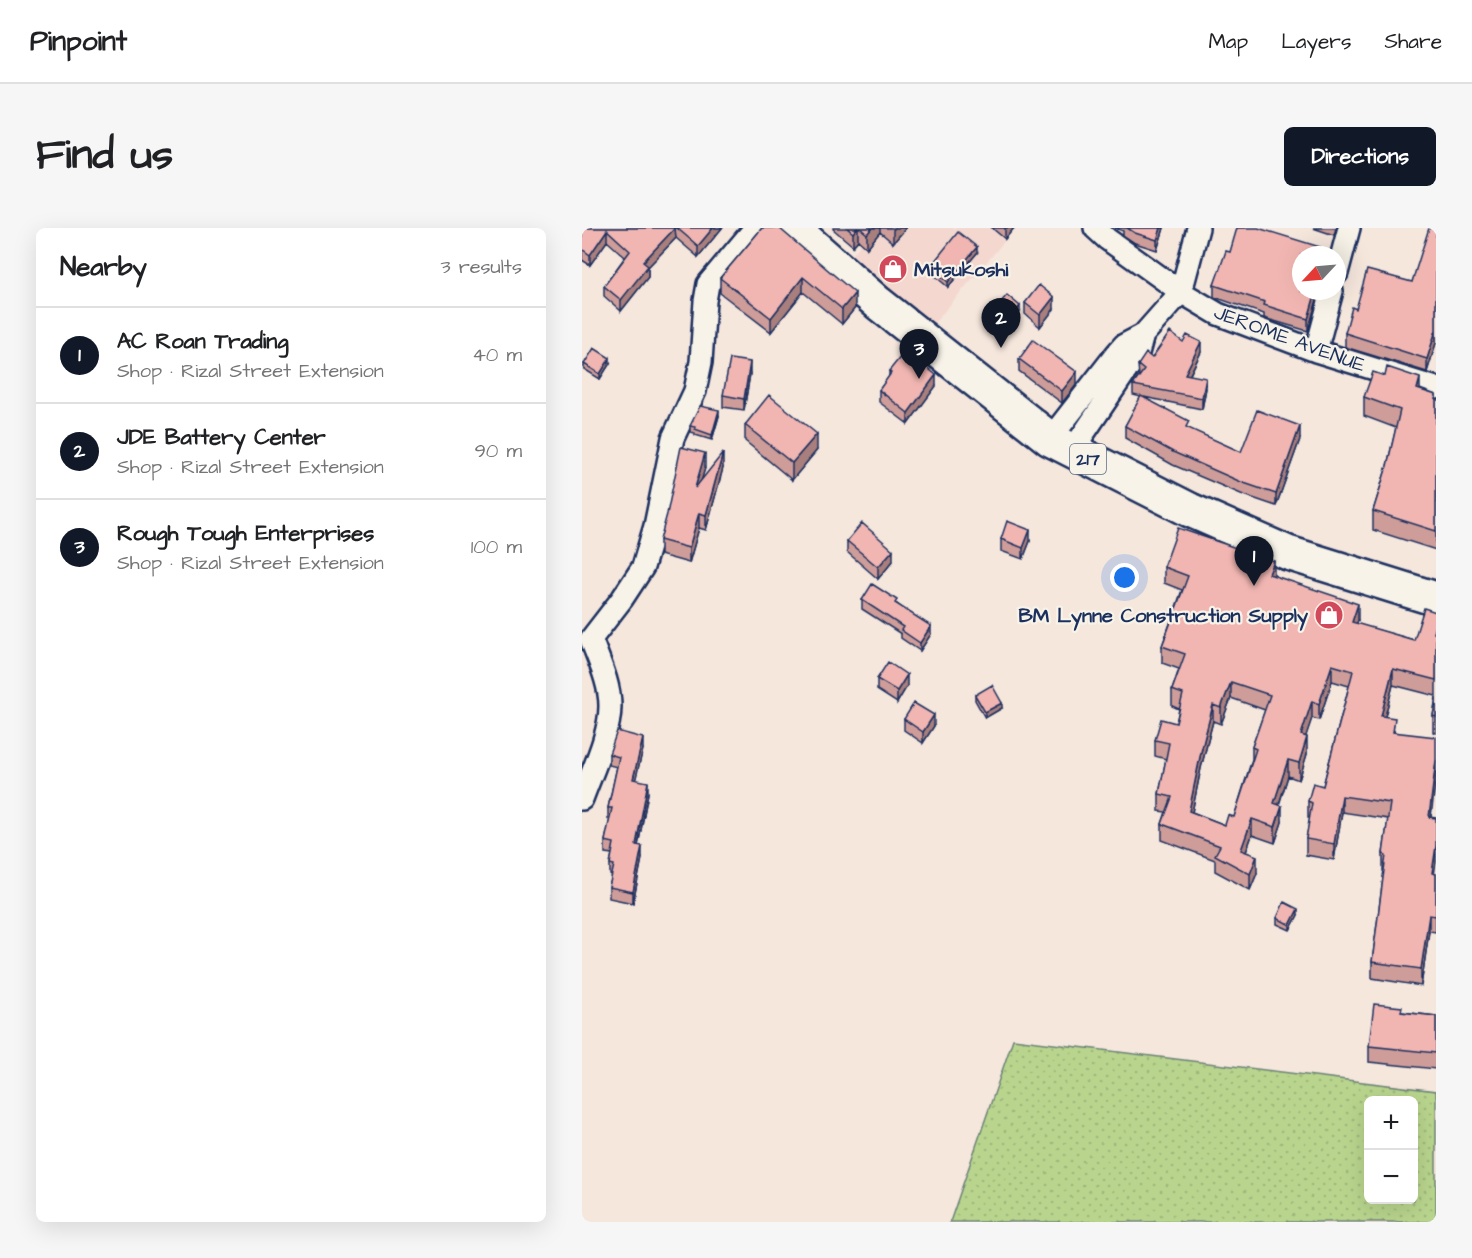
<!DOCTYPE html>
<meta charset="utf-8">
<style>
body{margin:0;font-family:"Architects Daughter",sans-serif;background:#f6f6f6;color:#202124}
.controls{position:absolute;right:18px;bottom:18px;display:grid;overflow:hidden;border-radius:9px;box-shadow:0 6px 24px #0002}
.controls button{width:54px;height:54px;display:grid;place-items:center;padding:0;border:0;border-bottom:2px solid #e0e0e0;background:#fff;color:#202124;font:30px sans-serif}
.compass{position:absolute;left:710px;top:18px;width:54px;height:54px;border-radius:50%;background:#fff;box-shadow:0 6px 24px #0002;rotate:244deg}
.you{position:absolute;left:543px;top:350px;width:21px;height:21px;margin:-15px;border:4px solid #fff;border-radius:50%;background:#1a73e8;box-shadow:0 0 0 9px #1a73e833}
.badge{display:grid;place-items:center;width:39px;height:39px;border-radius:50%;background:#111827;color:#fff;font-size:20px;font-weight:700}
.pin{position:absolute;translate:-50% -50px;filter:drop-shadow(0 2px 3px #0008)}
.pin::after{content:'';position:absolute;top:32px;width:21px;height:18px;background:inherit;clip-path:polygon(0 0,100% 0,50% 100%)}
.list{margin:0;padding:0;list-style:none}
h2{display:flex;justify-content:space-between;align-items:center;height:78px;margin:0;padding:0 24px;font-size:26px}
h2 small{font-size:20px;font-weight:400;color:#757577}
.list li{display:grid;grid-template-columns:39px 1fr auto;gap:18px;align-items:center;box-sizing:border-box;height:96px;padding:0 24px;border-top:2px solid #e0e0e0}
.list b{display:block;font-size:22px;white-space:nowrap}
.list p{margin:0;font-size:20px;white-space:nowrap;color:#757577}
.list em{font-size:20px;font-style:normal;color:#757577}
.map{position:relative;flex:none;width:854px;height:994px;overflow:hidden;border-radius:9px}
header{display:flex;align-items:center;gap:36px;box-sizing:border-box;height:84px;padding:0 30px;background:#fff;border-bottom:2px solid #e0e0e0}
header strong{font-size:28px}
nav{display:flex;gap:33px;margin-inline-start:auto;font-size:21px}
.intro{display:flex;align-items:center;justify-content:space-between;box-sizing:border-box;height:144px;padding:0 36px}
h1{margin:0;font-size:42px}
.button{padding:15px 27px;border-radius:9px;background:#111827;color:#fff;font-size:21px;font-weight:700}
main{display:flex;gap:36px;padding:0 36px}
aside{flex:1;background:#fff;border-radius:9px;box-shadow:0 6px 24px #0002}
.map>svg:first-child{display:block}
.built{fill:#f4d8d0}
.grass{fill:url(#grass-dots);stroke:#6a8276;stroke-width:1.5;fill-rule:evenodd}
.lines{fill:none;stroke-linecap:round;stroke-linejoin:round}
.minor-casing{stroke:#1b2f5e;stroke-width:26}
.primary-casing{stroke:#1b2f5e;stroke-width:38}
.minor{stroke:#f7f3e8;stroke-width:21}
.primary{stroke:#f7f3e8;stroke-width:33}
.wall{fill:#cf9d99;stroke:#1b2f5e;stroke-width:1.5;fill-rule:evenodd}
.shaded-wall{fill:#a97f7d;stroke:#1b2f5e;stroke-width:1.5}
.building{fill:#f1b6b2;stroke:#1b2f5e;stroke-width:1.5;fill-rule:evenodd}
.labels{text-anchor:middle;stroke-width:4.5;stroke-linejoin:round;paint-order:stroke}
.shield{fill:#f7f3e8;stroke:#5d6a87;stroke-width:1.5}
.shield-label{font-size:18px;font-weight:bold;fill:#1b2f5e}
.poi-label{font-size:20px;font-weight:bold;fill:#1b2f5e;stroke:#f7f3e8;text-anchor:start}
.street-label{font-size:20px;fill:#1b2f5e;stroke:#f7f3e8}
</style>
<header>
<strong>Pinpoint</strong>
<nav><a>Map</a><a>Layers</a><a>Share</a></nav>
</header>
<div class="intro"><h1>Find us</h1><a class="button">Directions</a></div>
<main>
<aside>
<h2>Nearby<small>3 results</small></h2>
<ul class="list">
<li><span class="badge">1</span><div><b>AC Roan Trading</b><p>Shop · Rizal Street Extension</p></div><em>40 m</em></li>
<li><span class="badge">2</span><div><b>JDE Battery Center</b><p>Shop · Rizal Street Extension</p></div><em>90 m</em></li>
<li><span class="badge">3</span><div><b>Rough Tough Enterprises</b><p>Shop · Rizal Street Extension</p></div><em>100 m</em></li>
</ul>
</aside>
<div class="map">
<svg width="854" height="994" viewBox="0 0 854 994">
<defs>
<pattern id="grass-dots" width="8" height="8" patternUnits="userSpaceOnUse" patternTransform="scale(1.5)"><rect width="8" height="8" fill="#b9d58d"/><path d="M2 2h.1M6 6h.1" fill="none" stroke="#9eb77c" stroke-width="1.8" stroke-linecap="round"/></pattern>
</defs>
<rect width="100%" height="100%" fill="#f6e7dd"/>
<filter id="ink" filterUnits="userSpaceOnUse"><feTurbulence type="fractalNoise" baseFrequency=".0167" numOctaves="2"/><feDisplacementMap in="SourceGraphic" scale="12" xChannelSelector="R" yChannelSelector="G"/><feConvolveMatrix kernelMatrix="1 2 1 2 8 2 1 2 1" color-interpolation-filters="sRGB"/></filter>
<g filter="url(#ink)">
<path class="built" d="M292,0H434L350,98L268,29Z"/>
<path class="grass" d="M431,811L854,863V994H368ZM786,872H832V972H786Z"/>
<g class="lines">
<g class="minor-casing">
<path id="minor" d="M513,0L525,11L599,64L636,86L734,123L854,160
M755,45L767,0
M734,123L750,63
M468,211L535,125L542,117L561,107L599,64L616,0
M490,223L556,125L561,107
M0,571C10,543 28,507 28,478C28,455 16,431 9,411L40,371L61,339L73,298L91,210L113,163L119,134L123,73L126,56L173,0"/>
</g>
<g class="primary-casing">
<path id="primary" d="M211,0L296,75L468,211L608,282L706,325L854,371"/>
</g>
<use href="#minor" class="minor"/>
<use href="#primary" class="primary"/>
</g>
<path class="wall" d="M0,0H140L116,29L94,10L66,39V49L39,83L22,68V58L43,29L25,13L8,37L0,32Z
M180,0L273,80L260,96L221,64L189,104L138,65V50Z
M251,0H324L311,15L298,4L285,20L276,12L271,18L251,1Z
M410,0H432L423,11Z
M533,0H582L575,22L553,15L541,7V3Z
M731,0H754L752,7Z
M854,0V115L845,144L763,119V105L774,81L830,54Z
M648,24L738,27H719L736,63V68L726,103L682,90V86L632,69V57Z
M395,25L366,59L348,44V39Z
M443,75L472,81L458,99L443,86Z
M413,81L438,84L426,98L413,87Z
M601,114L619,124L608,147L624,160L620,181L562,169L607,201L659,224L718,211L694,278L659,266L591,237L543,210V198L559,169L551,167V157L557,148L556,137Z
M437,131L495,156L480,175L437,143Z
M28,135L18,151L2,141V136Z
M307,143L354,158L326,196L297,174V162L307,149Z
M168,146L162,182L141,179V167Z
M803,148L854,167V322L791,302V283L805,238L814,200L782,188V169Z
M137,188L130,212L113,207V205L108,204V198Z
M163,197L235,222L210,252L163,213Z
M123,240L119,252L141,240L124,302L117,300L107,335L78,327V312Z
M419,311L448,313L441,331L419,323Z
M265,313L311,333L296,351L265,324Z
M582,339L692,347L776,392L774,396L832,412L854,384V468L811,457L803,488L813,504L849,589L852,645L854,646V704L847,703L839,758L790,750V734L802,643H801V626L806,591L760,584L752,632L724,627V611L728,590H726V573L741,558L767,458L750,453L737,492L730,490L723,509L725,526L717,552L706,548L697,577L700,594L693,615L670,607L664,624L675,645L668,662L633,643V632L580,612V596L584,584L577,583V566L584,531L573,528V512L594,495L597,481L590,478V462L597,441L580,435V418L600,362L582,355ZM649,470L683,482L670,519V531L652,589L643,597L610,584L619,540L631,493L639,496Z
M280,372L315,376L349,406L338,423L319,410V406L280,381Z
M295,451L325,458L315,475L295,462Z
M393,467L420,480L403,490L393,472Z
M854,469V505L851,504V488Z
M322,491L352,498L341,515L322,502Z
M61,521L53,551L66,565L56,618L60,630L51,675L27,670V659L30,648L28,647V636L30,626L23,625V613L28,591H26V580L35,539L27,537V526Z
M716,687L708,702L695,696V690Z
M820,784L854,788V841L787,834V818Z"/>
<path class="shaded-wall" d="M93,0L94,10L66,39V49L39,83V72L61,34Z
M131,0H140L116,29V18Z
M275,0H276V12L271,18V5Z
M290,0H298V4L285,20V6Z
M313,0H324L311,15V2Z
M423,0H432L423,11Z
M579,0H582L575,22V12Z
M25,2V13L8,37V27Z
M395,19V25L366,59V54Z
M221,49V64L189,104V90Z
M734,63H736V68L726,103V91Z
M273,65V80L260,96V81Z
M472,69V81L458,99V87Z
M438,78V84L426,98V92Z
M854,102V115L845,144V131Z
M619,114V124L603,156V146Z
M28,130V135L18,151V146Z
M168,134V146L162,182V171Z
M495,144V156L480,175V163Z
M354,147V158L326,196V185Z
M624,150V160L620,181V170Z
M838,150V169L835,161Z
M137,182V188L130,212V207Z
M718,198V211L694,278V266Z
M235,206V222L210,252V235Z
M123,225V240L113,275V260Z
M141,225V240L124,302V287Z
M117,285V300L107,335V320Z
M448,302V313L441,331V320Z
M311,322V333L296,351V339Z
M692,333V349L687,346Z
M776,376V392L770,411V394Z
M349,398V406L338,423V415Z
M750,437V453L737,492V476Z
M811,441V457L799,504V488Z
M325,447V458L315,475V463Z
M649,454V470L639,496V480Z
M730,473V490L719,523V507Z
M420,475V480L403,490V484Z
M631,477V493L619,540L607,599V583L619,524Z
M352,487V498L341,515V504Z
M725,509V526L717,552V535Z
M61,510V521L51,562V551Z
M706,532V548L692,591V575Z
M854,532V549L847,605V589Z
M66,554V565L54,628V617Z
M760,568V584L752,632V616Z
M700,578V594L693,615V599Z
M670,591V607L659,638V622Z
M60,618V630L51,675V664Z
M854,618V634L850,661V645Z
M675,628V645L668,662V646Z
M716,681V687L708,702V697Z
M847,687V703L839,758V741Z"/>
<path class="building" d="M0,0H93L61,34L66,38L39,72L22,58L48,23L25,2L8,27L0,21Z
M95,0H131L116,18Z
M180,0H197L273,65L260,81L221,49L189,90L138,50Z
M265,0H275L271,5Z
M278,0H290L285,6Z
M545,0H579L575,12L553,5Z
M655,0H676L738,19L737,27H719V63H734L726,91L682,77L683,74L632,57L644,23L648,24Z
M847,0H854V102L845,131L763,105L770,79L774,81L785,42L830,54Z
M376,4L395,19L366,54L348,39Z
M457,57L472,69L458,87L443,75Z
M425,67L438,78L426,92L413,81Z
M588,104L601,114L605,107L619,114L603,146L624,150L620,170L551,157L562,142L556,137L564,125L570,130Z
M451,112L495,144L480,163L437,131Z
M12,120L28,130L18,146L2,136Z
M324,122L354,147L326,185L297,162L309,145L307,143Z
M148,131L168,134L162,171L141,167Z
M805,139L838,150L835,161L854,167V303L791,283L805,238L818,182L782,169L791,144L803,148Z
M187,167L235,206L210,235L163,197Z
M559,168L607,193L604,199L659,224L675,182L718,198L694,266L659,254L591,224L543,198Z
M118,178L137,182L130,207L113,201V199L108,198Z
M99,219L123,225L113,260L141,225L124,287L117,285L107,320L78,312L85,286Z
M425,293L448,302L441,320L419,311Z
M280,295L311,322L296,339L265,313Z
M596,300L692,333L687,346L776,376L770,394L832,412L842,380L854,384V398L852,405H854V452L811,441L799,488L813,490L811,504L854,509V532L847,589L854,590V618L850,645L854,646V688L847,687L839,741L790,734L804,627L801,626L808,575L760,568L752,616L724,611L730,575L726,573L731,555L741,558L771,443L750,437L737,476L730,473L719,507L725,509L717,535L706,532L692,575L700,578L693,599L670,591L659,622L675,628L668,646L633,627L638,618L580,596L590,569L577,566L587,515L573,512L579,491L594,495L601,466L590,462L603,426L580,418L606,348L582,339ZM649,454L688,467L670,519L674,521L652,589L646,587L643,597L607,583L619,524L631,477L639,480Z
M290,356L315,372L313,375L349,398L338,415L319,402L321,399L280,372Z
M306,434L325,447L315,463L295,451Z
M410,457L420,475L403,484L393,467Z
M854,469V489L851,488Z
M332,475L352,487L341,504L322,491Z
M35,503L61,510L51,551L66,554L54,617L60,618L51,664L27,659L32,637L28,636L32,615L23,613L30,580H26L37,529L27,526Z
M702,674L716,681L708,697L695,690Z
M792,776L820,779L819,784L854,788V825L787,818Z"/>
</g>
<defs>
<g id="shop-disc" transform="scale(1.5)"><circle r="9.5" fill="#d1495b" stroke="#f7f3e8"/><path d="M-5-2.5h2.3a2.7 3.5 0 0 1 5.4 0H5L5.5 6h-11ZM-1.5-2.5h3a1.5 2.3 0 0 0-3 0Z" fill="#fff"/></g>
</defs>
<g fill-rule="evenodd">
<use href="#shop-disc" x="311" y="41"/>
<use href="#shop-disc" x="747" y="387"/>
</g>
<g class="labels">
<rect class="shield" x="488" y="216" width="36" height="30" rx="4.5"/>
<g class="shield-label">
<text x="506" y="237">217</text>
</g>
<g class="poi-label">
<text x="332" y="48">Mitsukoshi</text>
<text x="726" y="394" text-anchor="end">BM Lynne Construction Supply</text>
</g>
<g class="street-label">
<text transform="translate(708 110) rotate(20)" y="7">JEROME AVENUE</text>
</g>
</g>
</svg>
<div class="controls">
<button>+</button>
<button>−</button>
</div>
<svg class="compass" viewBox="-18 -18 36 36"><path d="M0-13l5 13h-10z" fill="#e53935"/><path d="M0 13l5-13h-10z" fill="#757577"/></svg>
<div class="you"></div>
<div class="pin badge" style="left:672px;top:358px">1</div>
<div class="pin badge" style="left:419px;top:120px">2</div>
<div class="pin badge" style="left:337px;top:151px">3</div>
</div>
</main>
